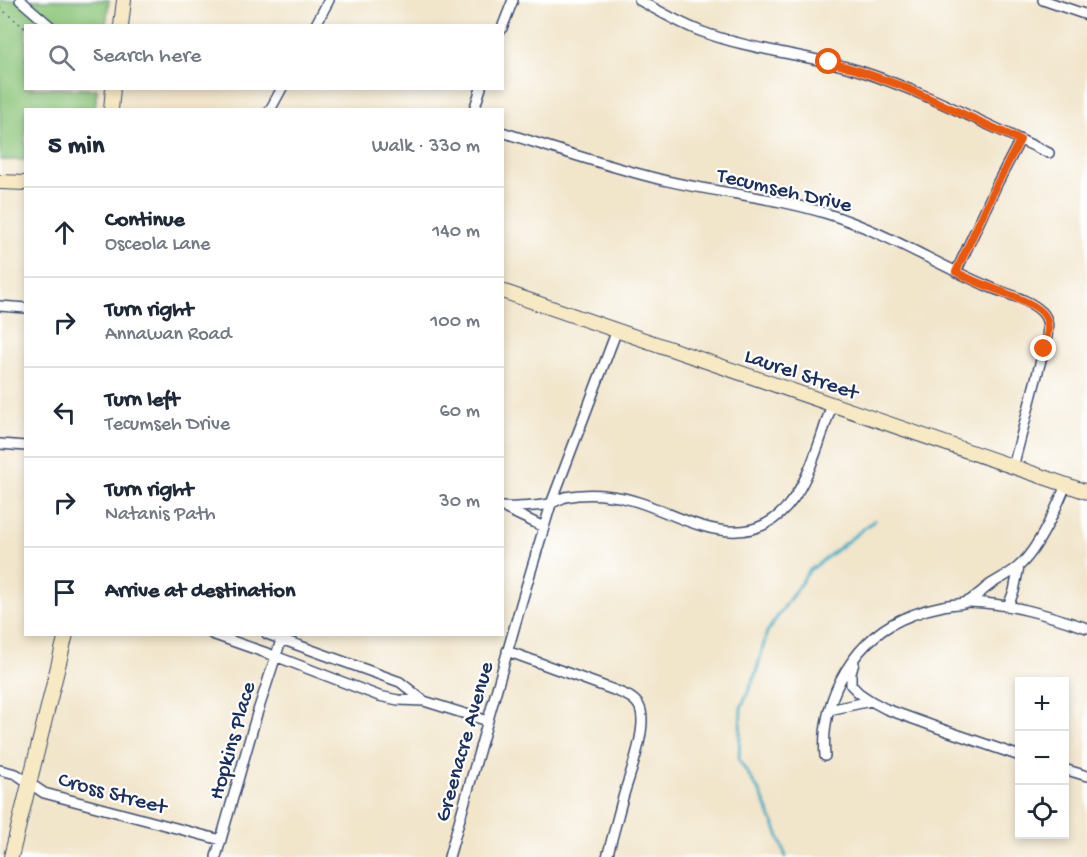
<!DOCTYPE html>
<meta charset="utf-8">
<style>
body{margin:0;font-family:"Gochi Hand",sans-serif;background:#f2f2f3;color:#1f2937}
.controls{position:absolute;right:18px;bottom:18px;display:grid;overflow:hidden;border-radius:0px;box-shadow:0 3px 9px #0003}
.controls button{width:54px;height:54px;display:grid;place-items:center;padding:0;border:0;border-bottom:2px solid #e0e1e3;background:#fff;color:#1f2937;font:30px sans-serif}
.stop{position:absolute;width:18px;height:18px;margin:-14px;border:4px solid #ea580c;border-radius:50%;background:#fff}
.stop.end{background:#ea580c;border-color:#fff;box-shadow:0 2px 6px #0008}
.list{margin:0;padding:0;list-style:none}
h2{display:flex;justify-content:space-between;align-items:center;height:78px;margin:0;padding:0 24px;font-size:26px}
h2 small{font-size:20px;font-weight:400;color:#747a83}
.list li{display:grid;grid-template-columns:39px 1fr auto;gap:18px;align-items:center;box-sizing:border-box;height:90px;padding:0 24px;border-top:2px solid #e0e1e3}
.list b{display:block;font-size:22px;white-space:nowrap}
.list p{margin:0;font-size:20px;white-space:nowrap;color:#747a83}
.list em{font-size:20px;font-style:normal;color:#747a83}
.icon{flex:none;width:33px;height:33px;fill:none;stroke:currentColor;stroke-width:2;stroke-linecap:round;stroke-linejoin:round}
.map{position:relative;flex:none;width:1087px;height:857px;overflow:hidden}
.search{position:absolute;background:#fff;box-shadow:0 3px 9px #0003;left:24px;top:24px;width:480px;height:66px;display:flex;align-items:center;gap:15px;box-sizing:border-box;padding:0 21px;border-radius:0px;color:#747a83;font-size:22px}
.panel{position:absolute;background:#fff;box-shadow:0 3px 9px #0003;left:24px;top:108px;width:480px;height:528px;border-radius:0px}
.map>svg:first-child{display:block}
.green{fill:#8ac478;stroke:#527a6b;stroke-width:1.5}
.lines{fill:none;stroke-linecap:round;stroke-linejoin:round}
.stream{stroke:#44acc4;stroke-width:3}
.street-casing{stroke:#3b4a6e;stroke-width:12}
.secondary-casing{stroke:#3b4a6e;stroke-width:16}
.path{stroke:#3b4a6e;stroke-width:1.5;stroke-dasharray:1.5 4.5;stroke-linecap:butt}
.street{stroke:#fff;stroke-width:9}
.secondary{stroke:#f7e9c3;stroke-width:14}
.route{stroke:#ea580c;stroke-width:8}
.labels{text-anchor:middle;stroke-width:4.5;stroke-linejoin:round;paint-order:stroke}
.street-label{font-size:22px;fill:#1b2f5e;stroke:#fff}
</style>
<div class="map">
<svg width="1087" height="857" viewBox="0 0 1087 857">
<rect width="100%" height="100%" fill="#fff"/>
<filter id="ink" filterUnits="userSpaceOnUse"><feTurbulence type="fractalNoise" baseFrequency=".0167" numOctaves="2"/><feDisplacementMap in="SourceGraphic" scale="12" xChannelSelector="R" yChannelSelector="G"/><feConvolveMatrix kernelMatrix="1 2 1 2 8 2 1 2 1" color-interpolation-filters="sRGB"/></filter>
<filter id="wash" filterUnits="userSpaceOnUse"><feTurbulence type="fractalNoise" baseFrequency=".008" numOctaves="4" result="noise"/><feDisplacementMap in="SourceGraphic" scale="24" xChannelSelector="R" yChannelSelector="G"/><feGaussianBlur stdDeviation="1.35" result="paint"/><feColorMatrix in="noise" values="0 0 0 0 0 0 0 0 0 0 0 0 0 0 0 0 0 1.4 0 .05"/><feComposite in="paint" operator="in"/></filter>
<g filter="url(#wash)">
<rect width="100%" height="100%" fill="#f1e5ca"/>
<path class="green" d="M0,0H109L106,25L26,26V88L97,89L95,109L26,110L25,160H0Z"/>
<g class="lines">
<path class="stream" d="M786,857L778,834L761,794L739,760L741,708L756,673L767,632L809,571L875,520"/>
</g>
</g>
<g filter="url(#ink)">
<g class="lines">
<g class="street-casing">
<path id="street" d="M20,0L50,26
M639,0C659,11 679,23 700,31C752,51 808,54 860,71C925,92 987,125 1049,153
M1043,0L1087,15
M315,26L329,0
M502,28L513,0
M270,110L282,88
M474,110L481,88
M502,132C556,149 609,167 663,180C718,193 774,197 828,214C883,231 932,262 985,285C1002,293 1028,298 1042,312C1049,319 1048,328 1047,337L1013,467
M956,272L997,184L1020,140
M0,306L26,308
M0,444L26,446
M502,507C511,508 545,506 552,503C557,501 560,499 565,497C580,494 596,494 611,496C642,499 671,517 702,526C792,553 810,470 832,404
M506,509L544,527
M968,602C1009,603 1048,615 1087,628
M1008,606L1014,591L1019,566
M212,634L275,656L379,696L398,700L424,701L488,721
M267,634L400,682L424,701
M507,651L614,690C624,694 636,698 640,708C648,727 630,774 624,794C618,815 613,836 607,857
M854,663L851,673V685L859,693L871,701
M829,710L871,701L886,709L944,730L1020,756
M825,756C820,697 856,635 912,615C922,611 932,608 943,606C951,604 962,605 969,601C977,596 984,589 991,584C1000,578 1010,574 1018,567C1038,550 1056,509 1066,485
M1064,769L1087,776
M0,770L16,774L44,793L221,840
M216,857L256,717L283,634
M449,857L521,604L551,504L617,330"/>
</g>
<g class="secondary-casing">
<path id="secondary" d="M121,26L124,0
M111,110L113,88
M0,182L26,183
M502,291L1087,492
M11,857L66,634"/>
</g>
<path class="path" d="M0,8L26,29"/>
<use href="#street" class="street"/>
<use href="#secondary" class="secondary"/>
</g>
</g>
<g class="lines" filter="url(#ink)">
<path class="route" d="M829,62L857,70L902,86L1020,140L997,184L956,272C966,277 976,282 987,286C1001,292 1038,303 1045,316C1051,326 1046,339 1044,349"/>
</g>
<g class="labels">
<g class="street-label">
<text transform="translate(785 188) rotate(13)" y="8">Tecumseh Drive</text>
<text transform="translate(802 372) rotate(19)" y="8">Laurel Street</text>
<text transform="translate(230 740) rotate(-74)" y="8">Hopkins Place</text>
<text transform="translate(462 741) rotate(-74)" y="8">Greenacre Avenue</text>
<text transform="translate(113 791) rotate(15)" y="8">Cross Street</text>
</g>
</g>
</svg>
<div class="controls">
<button>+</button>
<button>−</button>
<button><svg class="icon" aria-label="locate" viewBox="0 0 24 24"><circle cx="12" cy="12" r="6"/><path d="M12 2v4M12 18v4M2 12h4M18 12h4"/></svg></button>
</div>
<div class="stop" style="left:829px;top:62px"></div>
<div class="stop end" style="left:1044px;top:349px"></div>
<div class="search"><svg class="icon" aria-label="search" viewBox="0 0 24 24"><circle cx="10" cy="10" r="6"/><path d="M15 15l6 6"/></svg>Search here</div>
<section class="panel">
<h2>5 min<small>Walk · 330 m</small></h2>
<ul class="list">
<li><svg class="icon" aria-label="ahead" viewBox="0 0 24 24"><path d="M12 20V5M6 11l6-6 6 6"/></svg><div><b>Continue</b><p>Osceola Lane</p></div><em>140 m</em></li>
<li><svg class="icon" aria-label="right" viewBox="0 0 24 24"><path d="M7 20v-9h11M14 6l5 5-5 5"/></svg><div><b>Turn right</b><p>Annawan Road</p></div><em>100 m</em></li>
<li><svg class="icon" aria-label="left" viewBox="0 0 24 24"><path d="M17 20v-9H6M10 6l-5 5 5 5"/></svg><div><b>Turn left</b><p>Tecumseh Drive</p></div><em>60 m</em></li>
<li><svg class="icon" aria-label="right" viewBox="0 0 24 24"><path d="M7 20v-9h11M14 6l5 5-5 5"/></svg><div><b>Turn right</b><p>Natanis Path</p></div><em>30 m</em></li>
<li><svg class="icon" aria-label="arrive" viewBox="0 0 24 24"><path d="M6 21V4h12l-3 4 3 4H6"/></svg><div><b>Arrive at destination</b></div></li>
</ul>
</section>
</div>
